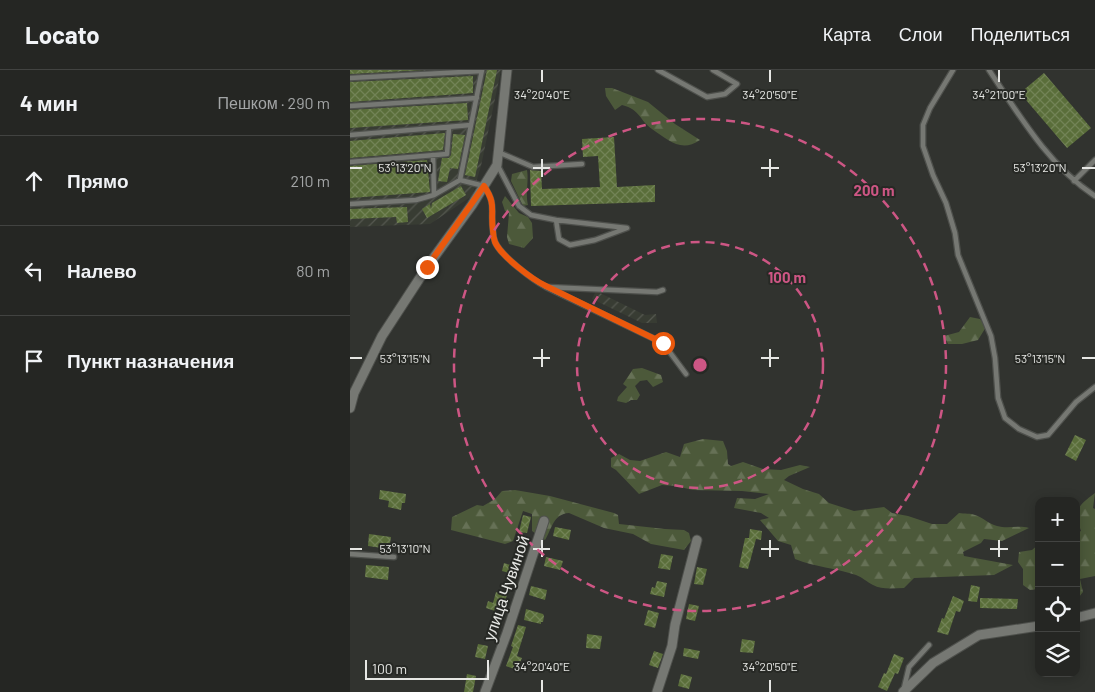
<!DOCTYPE html>
<html lang="ru">
<meta charset="utf-8">
<style>
body{margin:0;font-family:Barlow,sans-serif;background:#313230;color:#f1f3f6}
.controls{position:absolute;right:15px;bottom:15px;display:grid;overflow:hidden;border-radius:10px;box-shadow:0 2px 12px #0003}
.controls button{width:45px;height:45px;display:grid;place-items:center;padding:0;border:0;border-bottom:1px solid #424341;background:#252623;color:#f1f3f6;font:25px sans-serif}
.scale{position:absolute;left:15px;bottom:12px;width:124px;box-sizing:border-box;padding-left:5px;border:2px solid #e6e7e4;border-top:0;font-size:14px;line-height:18px;white-space:nowrap;color:#e6e7e4;-webkit-text-stroke:4px #272925;paint-order:stroke}
.stop{position:absolute;width:15px;height:15px;margin:-11px;border:4px solid #ea580c;border-radius:50%;background:#fff}
.stop.end{background:#ea580c;border-color:#fff;box-shadow:0 1px 5px #0008}
.list{margin:0;padding:0;list-style:none}
h2{display:flex;justify-content:space-between;align-items:center;height:65px;margin:0;padding:0 20px;font-size:21px}
h2 small{font-size:16px;font-weight:400;color:#a3a5a6}
.list li{display:grid;grid-template-columns:32px 1fr auto;gap:15px;align-items:center;box-sizing:border-box;height:90px;padding:0 20px;border-top:1px solid #424341}
.list b{display:block;font-size:19px;white-space:nowrap}
.list em{font-size:16px;font-style:normal;color:#a3a5a6}
.icon{flex:none;width:28px;height:28px;fill:none;stroke:currentColor;stroke-width:2;stroke-linecap:round;stroke-linejoin:round}
.map{position:relative;flex:none;width:745px;height:622px;overflow:hidden}
header{display:flex;align-items:center;gap:30px;box-sizing:border-box;height:70px;padding:0 25px;background:#252623;border-bottom:1px solid #424341}
header strong{font-size:24px}
nav{display:flex;gap:28px;margin-inline-start:auto;font-size:18px}
main{display:flex}
aside{flex:1;background:#252623}
.map>svg:first-child{display:block}
.industrial{fill:url(#industrial-furrows)}
.forest{fill:url(#forest-firs)}
.building{fill:url(#building-cross-hatch)}
.lines{fill:none;stroke-linecap:round;stroke-linejoin:round}
.lane-casing{stroke:#4e504c;stroke-width:7}
.street-casing{stroke:#4e504c;stroke-width:11}
.lane{stroke:#767873;stroke-width:4.5}
.street{stroke:#767873;stroke-width:9}
.route{stroke:#ea580c;stroke-width:6}
.ticks{fill:none;stroke:#e6e7e4;stroke-width:2}
.ring{fill:none;stroke:#cd5684;stroke-width:2.5;stroke-dasharray:9 6}
.labels{text-anchor:middle;stroke-width:4;stroke-linejoin:round;paint-order:stroke}
.street-label{font-size:16px;fill:#e6e7e4;stroke:#272925}
.ticks-label{font-size:12px;text-anchor:middle;fill:#e6e7e4;stroke:#272925;stroke-width:4;stroke-linejoin:round;paint-order:stroke}
.centre{fill:#cd5684;stroke:#272925;stroke-width:2.5}
.ring-label{font-size:15px;text-anchor:middle;font-weight:bold;fill:#cd5684;stroke:#272925;stroke-width:4;stroke-linejoin:round;paint-order:stroke}
</style>
<header>
<strong>Locato</strong>
<nav><a>Карта</a><a>Слои</a><a>Поделиться</a></nav>
</header>
<main>
<aside>
<h2>4 мин<small>Пешком · 290 m</small></h2>
<ul class="list">
<li><svg class="icon" aria-label="ahead" viewBox="0 0 24 24"><path d="M12 20V5M6 11l6-6 6 6"/></svg><div><b>Прямо</b></div><em>210 m</em></li>
<li><svg class="icon" aria-label="left" viewBox="0 0 24 24"><path d="M17 20v-9H6M10 6l-5 5 5 5"/></svg><div><b>Налево</b></div><em>80 m</em></li>
<li><svg class="icon" aria-label="arrive" viewBox="0 0 24 24"><path d="M6 21V4h12l-3 4 3 4H6"/></svg><div><b>Пункт назначения</b></div></li>
</ul>
</aside>
<div class="map">
<svg width="745" height="622" viewBox="0 0 745 622">
<defs>
<pattern id="industrial-furrows" width="10" height="10" patternUnits="userSpaceOnUse" patternTransform="scale(1.25)"><rect width="10" height="10" fill="#383c33"/><path d="M-1 1l2-2M0 10L10 0M9 11l2-2" fill="none" stroke="#555850"/></pattern>
<pattern id="forest-firs" width="22" height="20" patternUnits="userSpaceOnUse" patternTransform="scale(1.25)"><rect width="22" height="20" fill="#4c593a"/><path d="M5 1l3.5 6h-7zM16 11l3.5 6h-7z" fill="#667156"/></pattern>
<pattern id="building-cross-hatch" width="8" height="8" patternUnits="userSpaceOnUse" patternTransform="scale(1.25)"><rect width="8" height="8" fill="#5a6e3a"/><path d="M0 0l8 8M0 8l8-8" fill="none" stroke="#728356"/></pattern>
</defs>
<rect width="100%" height="100%" fill="#31332f"/>
<path class="industrial" d="M0,0H151L131,96L122,126L80,154L0,157Z
M246,221L295,245L306,244L307,253H292L242,229Z"/>
<path class="forest" d="M255,18H262L298,32L325,54L350,70C331,83 318,70 302,59C289,50 291,40 272,35L265,40L256,26Z
M177,100C179,112 175,123 178,135L173,136L161,111L162,104Z
M155,126L169,143L178,147L182,153L183,168L174,178L159,174L157,167L159,143L155,141L152,132Z
M620,247L630,249L636,257L628,270L612,274H598L594,266L609,262Z
M292,298L311,305L313,312L303,317L297,310L290,311L285,316L290,325L287,330H281L276,333L267,331L268,327L277,317L273,314L283,299Z
M353,369L373,371L377,381L378,394L381,396L393,392L413,399L431,400L450,395L460,397L439,406L434,410L453,419L469,424L479,433L504,441L534,437L542,443L558,446L582,454H597L609,443C614,444 621,443 625,445C632,447 639,454 647,456C658,459 668,455 679,458L652,471L634,469L631,473L613,482L614,486L663,495L644,505L564,508L554,518C544,518 532,520 523,515C517,512 512,507 506,505C486,498 465,497 445,489L441,475L428,471L410,450L419,448L411,443L384,438L387,428L405,429L419,424L392,421L343,420L326,416L312,415L289,424L266,400L261,397V388L269,384L280,390L290,391L316,382L330,387L334,374Z
M165,420L200,426L264,443L268,445L269,454L315,459L334,460L339,463L341,471L334,480L301,474L283,464L254,458L219,443C203,444 202,459 195,470L182,461V444L173,441L163,471L155,474L101,460L102,447L127,435L133,436L145,429L152,421Z
M745,423L743,438L745,439V506L730,509L733,522L729,527L726,526V463L731,461C723,439 728,436 745,423Z
M689,474V519L680,520L673,515V499L668,492L669,482L682,480Z"/>
<path class="building" d="M0,0H74L0,4Z
M137,0H147L125,107L115,105Z
M694,3L741,58L717,78L670,23Z
M123,6V23L0,32V12Z
M117,33L118,50L0,58V40Z
M95,63L93,80L0,88V71Z
M103,64L115,65L108,99L100,98L97,112L88,111L92,88H99L101,85Z
M264,67L267,117L305,115V132L181,136L180,100L191,101L192,119L250,117L248,86L233,87L232,69Z
M77,90L80,122L0,128V96Z
M111,116L116,125L77,148L72,139L80,134L81,139L82,133Z
M57,137L58,152L47,153L46,147L0,149V139Z
M725,365L736,370L726,391L715,385Z
M30,420L56,424L55,433H52L51,440L38,437L39,431L29,429Z
M173,445L181,447L177,463L169,462Z
M205,457L221,460L219,470L203,466Z
M400,459L412,461L411,470L406,469L398,499L389,497L395,468H399Z
M19,464L41,467L39,479L18,476Z
M311,484L323,486L320,500L308,498Z
M196,487L213,491L210,500L194,496Z
M154,493L170,498L167,505L152,501Z
M16,495L39,497L38,510L15,507Z
M347,497L357,499L353,515L344,514Z
M307,511L317,513L314,527L300,524L302,517L305,518Z
M621,515L630,517L627,532L618,531Z
M181,516L197,520L195,530L179,525Z
M146,522L157,525L151,543L136,538L138,531L143,533Z
M603,526L614,531L610,542L606,541L598,565L587,562L592,548L594,549Z
M630,528L668,529L667,539L630,538Z
M339,534L349,536L345,551L336,549Z
M176,539L193,544L194,546L193,552H191V554L174,550Z
M298,540L309,543L305,558L294,555Z
M168,555L176,557L167,586L172,588L167,600L156,596L163,577L161,576Z
M237,564L252,566L250,579L236,578Z
M392,569L405,571L403,583L390,582Z
M128,574L138,576L135,589L125,587Z
M334,578L350,581L348,589L333,586Z
M304,581L313,584L308,598L299,595Z
M544,584L554,588L548,604L545,603L537,621L528,617L534,603L536,604Z
M117,604L126,606L123,622H114Z
M331,604L342,607L339,619L328,616Z"/>
<g class="lines">
<g class="lane-casing">
<path id="lane" d="M308,0L357,27L375,24L387,14L363,0
M603,0L580,38L573,55V76L583,105L596,133L605,163L608,185L641,266L645,288L648,328L655,348L669,359L687,367L698,365L726,332L745,317
M639,0C669,45 699,96 745,126
M0,8L132,1
M0,36L127,28
M0,65L121,55
M148,82L183,97L232,94
M0,92L97,84L99,58
M148,96L169,136L181,145L206,150L209,169L220,175L245,170L277,158L206,150
M110,110L134,116C147,135 140,140 143,161C143,164 144,169 145,172C151,186 183,210 196,217L313,273L336,304
M724,111L745,90
M84,125L110,110L132,0
M0,134L66,130L84,125L83,85
M197,217L307,222L313,220
M0,484L44,487
M554,618L559,597L579,575"/>
</g>
<g class="street-casing">
<path id="street" d="M0,338L4,323L32,266L77,197L122,135L147,95L157,0
M726,548L745,543
M135,622L157,563L194,451
M307,622L322,576L325,555L347,470
M553,622L583,593L629,565L689,556"/>
</g>
<use href="#lane" class="lane"/>
<use href="#street" class="street"/>
</g>
<g class="lines">
<path class="route" d="M77,197L134,116C147,135 140,140 143,161C143,164 144,169 145,172C151,186 183,210 196,216L313,273"/>
</g>
<path class="ticks" d="M192,0V12M420,0V12M649,0V12M192,89V107M420,89V107M0,98H12M183,98H200M411,98H429M732,98H745M192,279V297M420,279V297M0,288H12M183,288H200M411,288H429M732,288H745M192,470V487M420,470V487M649,470V487M0,479H12M183,479H200M411,479H429M640,479H658M192,610V622M420,610V622"/>
<g class="ring">
<circle cx="350" cy="295" r="123"/>
<circle cx="350" cy="295" r="246"/>
</g>
<g class="labels">
<g class="street-label">
<text transform="translate(156 518) rotate(-71)" y="6">улица Чувиной</text>
</g>
</g>
<g class="ticks-label">
<text x="192" y="29">34°20'40"E</text>
<text x="420" y="29">34°20'50"E</text>
<text x="649" y="29">34°21'00"E</text>
<text x="55" y="102">53°13'20"N</text>
<text x="690" y="102">53°13'20"N</text>
<text x="55" y="293">53°13'15"N</text>
<text x="690" y="293">53°13'15"N</text>
<text x="55" y="483">53°13'10"N</text>
<text x="192" y="601">34°20'40"E</text>
<text x="420" y="601">34°20'50"E</text>
</g>
<circle cx="350" cy="295" r="8" class="centre"/>
<g class="ring-label">
<text x="524" y="126">200 m</text>
<text x="437" y="213">100 m</text>
</g>
</svg>
<div class="controls">
<button>+</button>
<button>−</button>
<button><svg class="icon" aria-label="locate" viewBox="0 0 24 24"><circle cx="12" cy="12" r="6"/><path d="M12 2v4M12 18v4M2 12h4M18 12h4"/></svg></button>
<button><svg class="icon" aria-label="layers" viewBox="0 0 24 24"><path d="M12 4l9 5-9 5-9-5zM3 14l9 5 9-5"/></svg></button>
</div>
<div class="scale">100 m</div>
<div class="stop" style="left:313px;top:273px"></div>
<div class="stop end" style="left:77px;top:197px"></div>
</div>
</main>
